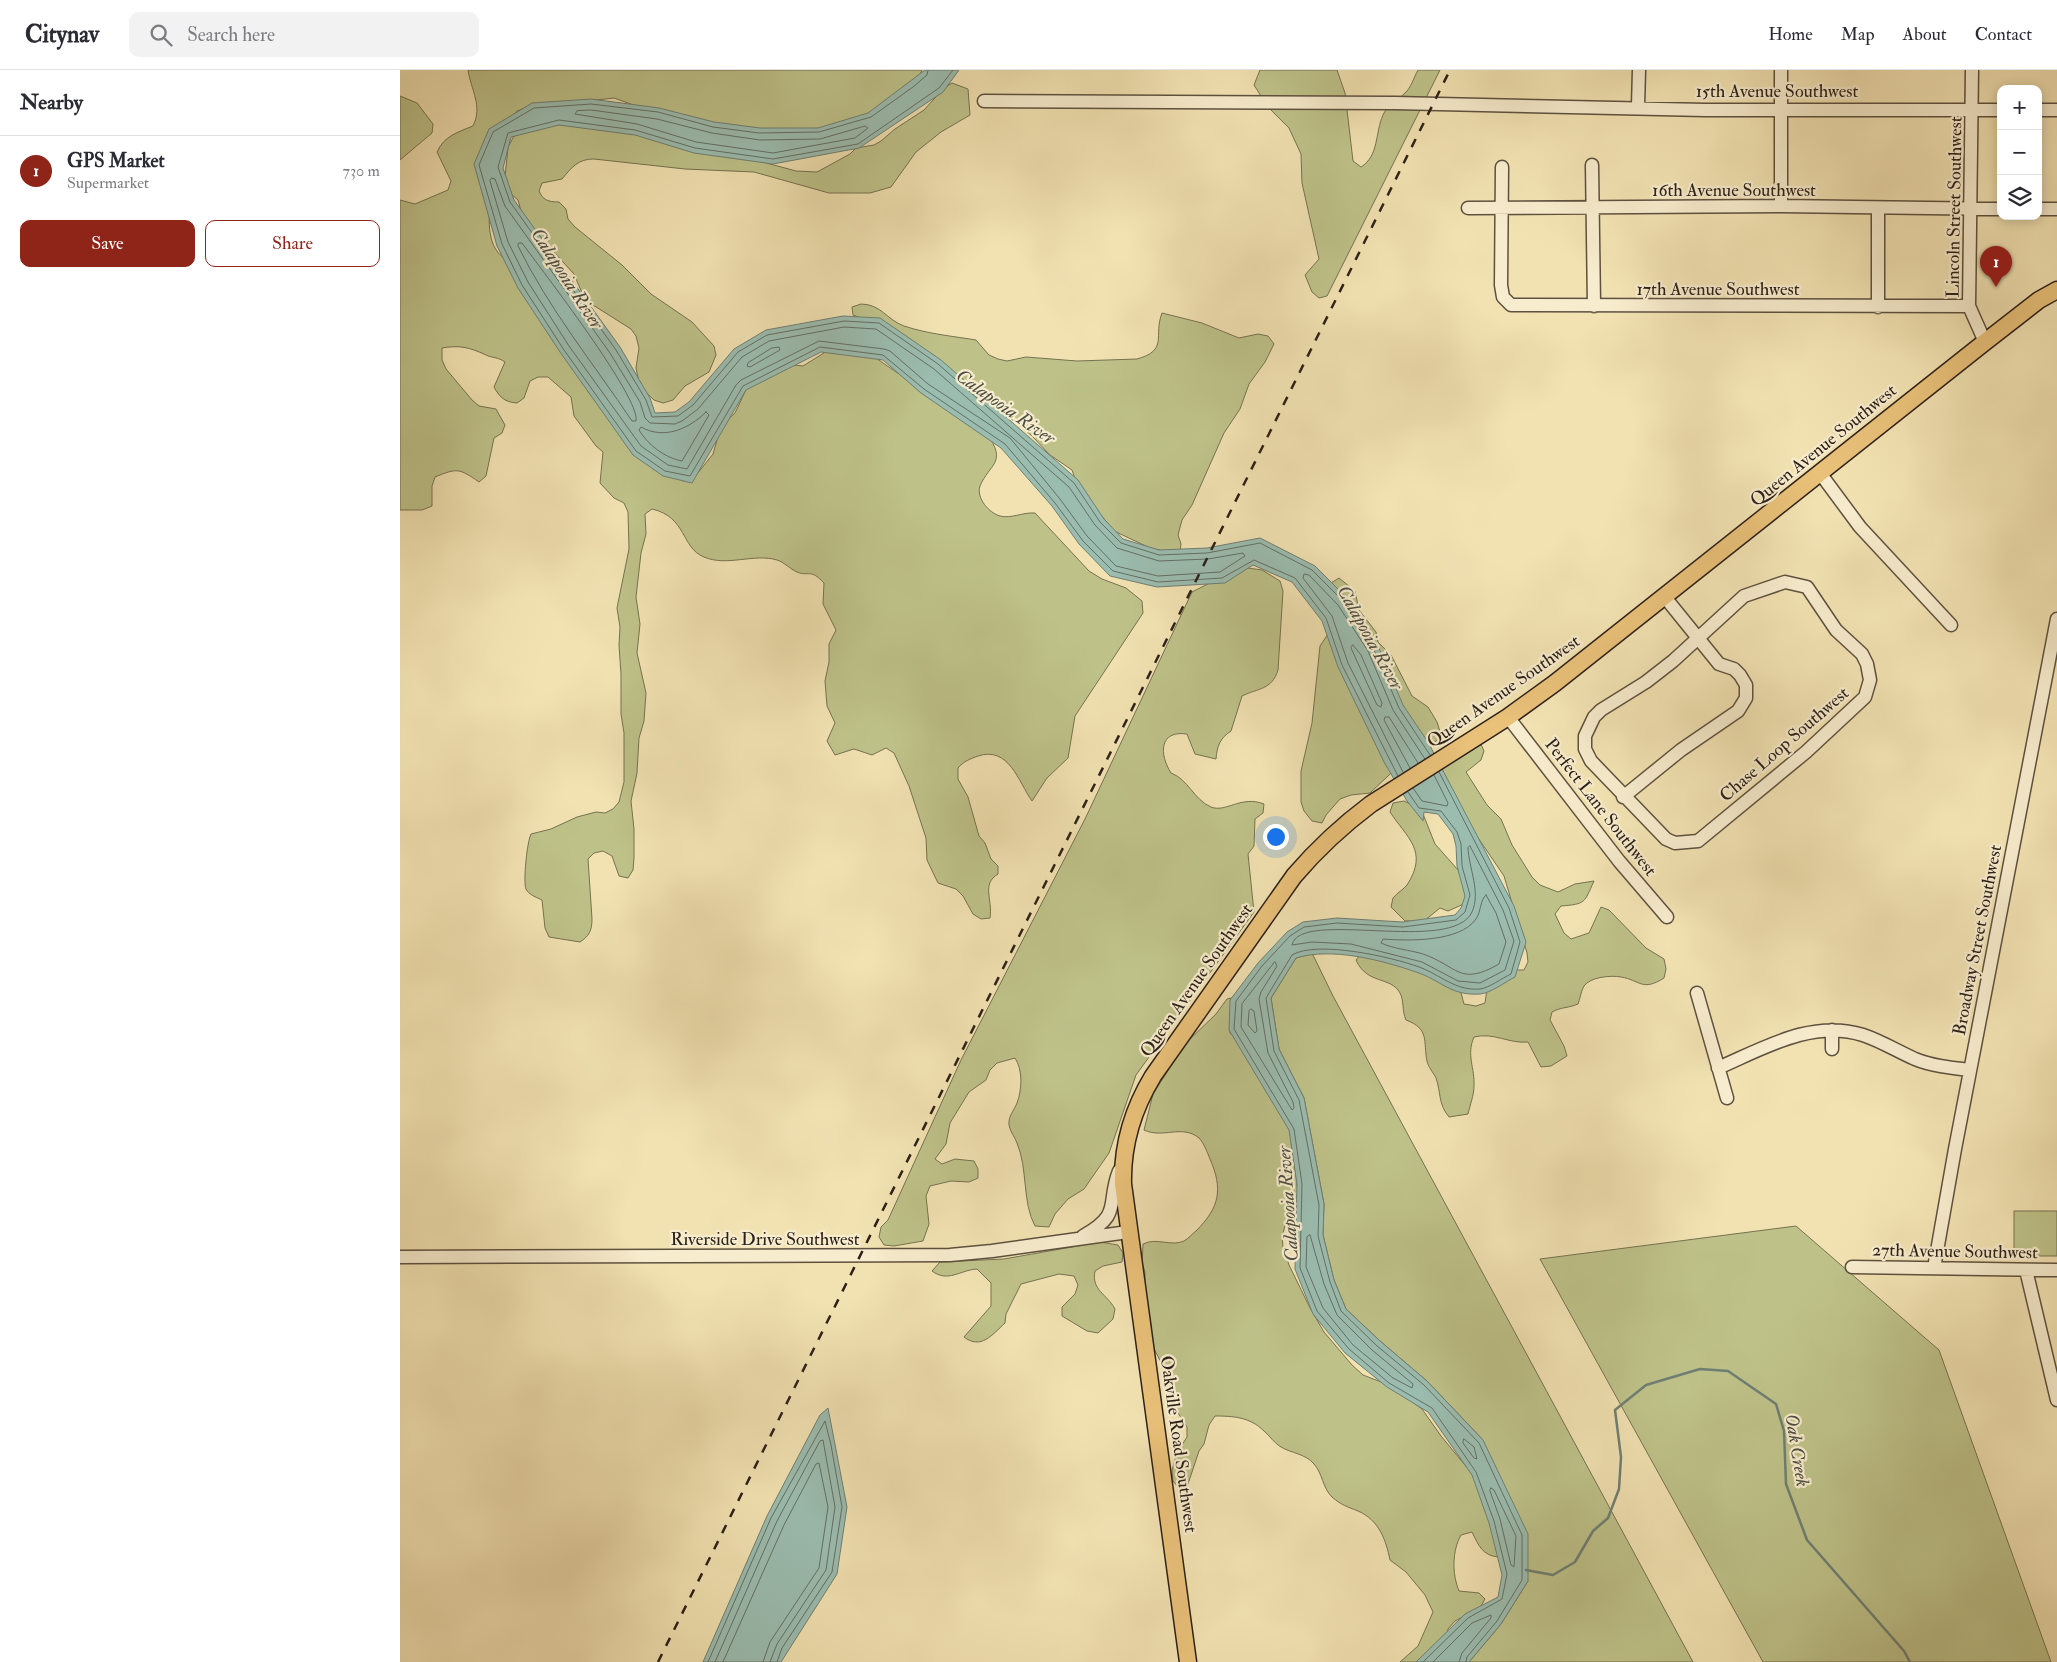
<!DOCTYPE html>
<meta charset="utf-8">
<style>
body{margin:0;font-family:"IM FELL Double Pica",serif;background:#f2f2f3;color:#2b2b33}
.controls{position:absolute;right:15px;top:15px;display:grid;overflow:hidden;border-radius:10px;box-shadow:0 2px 12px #0003}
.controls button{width:45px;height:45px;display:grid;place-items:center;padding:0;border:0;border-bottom:1px solid #e1e1e2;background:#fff;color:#2b2b33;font:25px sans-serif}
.you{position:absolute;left:875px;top:766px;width:18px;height:18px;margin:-12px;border:4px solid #fff;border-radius:50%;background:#1a73e8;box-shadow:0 0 0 8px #1a73e833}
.badge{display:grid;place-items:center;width:32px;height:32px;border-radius:50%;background:#8f2418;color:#fff;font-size:16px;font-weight:700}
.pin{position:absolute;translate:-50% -41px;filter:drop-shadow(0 1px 2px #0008)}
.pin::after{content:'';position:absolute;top:26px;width:18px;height:15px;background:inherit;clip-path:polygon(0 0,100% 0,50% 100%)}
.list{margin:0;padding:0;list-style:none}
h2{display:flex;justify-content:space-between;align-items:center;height:65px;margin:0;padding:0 20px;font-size:21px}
h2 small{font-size:16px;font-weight:400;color:#7c7c81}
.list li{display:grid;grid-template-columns:32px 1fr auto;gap:15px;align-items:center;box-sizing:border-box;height:70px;padding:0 20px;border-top:1px solid #e1e1e2}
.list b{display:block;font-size:19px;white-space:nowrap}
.list p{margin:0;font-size:16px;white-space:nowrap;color:#7c7c81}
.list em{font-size:16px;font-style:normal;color:#7c7c81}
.actions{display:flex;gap:10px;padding:15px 20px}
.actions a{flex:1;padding:11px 0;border:1px solid #8f2418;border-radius:10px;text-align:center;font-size:18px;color:#8f2418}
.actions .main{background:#8f2418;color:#fff}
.icon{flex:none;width:28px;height:28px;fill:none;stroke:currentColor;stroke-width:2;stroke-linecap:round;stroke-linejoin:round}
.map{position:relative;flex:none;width:1657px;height:1592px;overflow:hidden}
header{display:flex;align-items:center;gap:30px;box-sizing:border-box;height:70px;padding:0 25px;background:#fff;border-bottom:1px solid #e1e1e2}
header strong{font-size:24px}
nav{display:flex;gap:28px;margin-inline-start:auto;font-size:18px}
.search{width:350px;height:45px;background:#f2f2f3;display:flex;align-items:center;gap:12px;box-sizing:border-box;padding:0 18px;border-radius:10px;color:#7c7c81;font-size:19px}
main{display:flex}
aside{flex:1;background:#fff}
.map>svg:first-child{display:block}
.green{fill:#bec289;stroke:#767251}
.water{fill:#9bbdb0;stroke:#6f7f74}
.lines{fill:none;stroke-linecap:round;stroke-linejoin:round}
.shore{stroke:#646f64;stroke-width:1}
.stream{stroke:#6f7f74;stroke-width:2.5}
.minor-casing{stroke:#5e513f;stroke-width:15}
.major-casing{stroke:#2d2119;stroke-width:19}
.minor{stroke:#f7eccd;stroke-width:12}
.major{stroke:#e9c179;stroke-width:16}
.rail{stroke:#2d2119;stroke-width:2.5;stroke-dasharray:9 9;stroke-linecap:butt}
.labels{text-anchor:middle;stroke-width:4.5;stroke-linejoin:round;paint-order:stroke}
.street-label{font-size:18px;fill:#2d2119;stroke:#f7eccd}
.water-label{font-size:19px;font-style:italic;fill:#4e5046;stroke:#f7eccd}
</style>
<header>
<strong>Citynav</strong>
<div class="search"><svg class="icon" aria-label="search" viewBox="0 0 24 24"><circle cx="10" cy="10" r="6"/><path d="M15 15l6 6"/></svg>Search here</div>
<nav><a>Home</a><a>Map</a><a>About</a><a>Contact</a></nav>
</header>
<main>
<aside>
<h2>Nearby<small></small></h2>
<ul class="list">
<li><span class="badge">1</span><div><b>GPS Market</b><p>Supermarket</p></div><em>730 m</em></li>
</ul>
<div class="actions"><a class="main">Save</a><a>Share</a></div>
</aside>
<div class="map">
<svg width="1657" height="1592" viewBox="0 0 1657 1592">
<rect width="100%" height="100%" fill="#f2e2b2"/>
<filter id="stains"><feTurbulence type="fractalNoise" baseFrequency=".004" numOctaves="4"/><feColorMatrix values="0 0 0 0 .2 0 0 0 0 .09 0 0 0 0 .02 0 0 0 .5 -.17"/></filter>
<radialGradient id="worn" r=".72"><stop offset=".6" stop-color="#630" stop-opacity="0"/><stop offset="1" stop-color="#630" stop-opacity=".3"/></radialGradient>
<path class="green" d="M68,0H522L520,5L488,39L387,72L250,41L214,28L125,38L117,41L109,50C102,82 70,170 106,189L266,404L284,411L293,409L313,384L321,356L335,343L351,309L394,295L403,296L427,281L464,280L587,364C608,393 589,394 580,416C576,428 589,443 600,446C611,449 623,442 635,443L689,501L702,509L726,518L742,531L743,543L675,646L668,688L647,708L632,731C618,711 609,676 578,686C570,689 564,691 558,698V709L568,727L579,766L585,773L591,789L598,796V804C581,814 593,830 590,848L581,849L573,844L563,826L556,819L538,813L527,790L526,768L509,716L494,683L486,678L472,685L454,679L435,685L427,671L435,653L427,636L425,611L429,592V574L436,560L423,534L424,513C410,498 409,507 397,502C390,499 384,492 377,490C354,483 327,497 304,487C281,478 287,447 252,439L245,444L246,464L241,483L236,527L240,554L237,583L246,623L244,651L239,668L237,703L231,731L234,759V788L233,800L228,808L219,806L212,786L203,781L194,783L188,789L192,849C192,861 189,866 180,872L149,867L145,858L142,830C136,827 129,825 126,819C123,812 127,772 131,764L151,759L177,747L196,742L205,743L213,739L219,732L224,712V663L221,644V604L219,575L220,557L217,538L229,479L228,442L224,433L214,428L200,413L203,382L196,376L174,346L171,327L148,307H138L130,311L124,328L117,333C105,332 100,328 94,317L105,292C98,287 92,288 86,285C69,277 59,275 42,278V290L46,299L72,330L79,336L96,339L105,355L102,363L94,368L86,406L79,412C59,398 57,398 35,407L32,416V436L22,440H0V130L15,134L48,120L51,111L37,82C44,66 58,62 73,56C83,36 71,20 68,0Z
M860,0H937L945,23L953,91L961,97C979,86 975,63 983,45C987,35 997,31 1005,23C1011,18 1014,7 1018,0H1040L927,226L919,228L912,222L905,205L919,189L902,113L901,84L889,58L868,37L854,15Z
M552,13L568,19L570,45L541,62L516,82L491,117L470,123H429L354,102L285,99L194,89C178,89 172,97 162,109L142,113L139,121C143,130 148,132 159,132L166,139L168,149L175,157L222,195L251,224L292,252L314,276L316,285L309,302L285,316L273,330L263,333L254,330L240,317L236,298L239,278L236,266L231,259L185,230L174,204L123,148L118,130L111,124L105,107L108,77L114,66L122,62L196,47L396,101L417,102L450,84L456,78L474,75L481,71L495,59L524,40L544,18Z
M0,26L17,33L33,54L32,63L0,90Z
M461,234C481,234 487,250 504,256C528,264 552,266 576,270L589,285L598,289L607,291L626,287L677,291L737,289C769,280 753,266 762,243L802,253L839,268L858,264L868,266L874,274L865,292L849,314L840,339L824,363L792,435L782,450L778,465L781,474L780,483H771L748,477L714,461L678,417L672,400L650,385L631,365L599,339L478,254L453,245L452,237Z
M841,497L862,500L880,511L883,521L878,600C872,620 858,618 842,626L831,661C820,668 817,676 816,689L795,684L787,664C759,660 759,684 771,703C788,709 794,730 811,737C826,743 841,725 864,734L863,743L855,749L854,776L848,784L854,842L736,1005L709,1083L684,1119L668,1129L655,1144L649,1157L635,1156C622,1132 628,1099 617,1073C615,1067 610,1062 609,1055C608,1046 614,1041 617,1033C622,1020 623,1000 615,988L597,993L590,1000L586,1010L569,1022L550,1053L546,1074L535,1089L542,1094L555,1089L574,1091L578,1099V1108L569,1112L551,1111L530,1116L526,1126L529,1154L523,1171L494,1176L484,1175L479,1167L481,1157L488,1150L561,990L685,749L792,522Z
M939,508L955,521L959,540L976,562L978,572L991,585L1012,626L1028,637L1037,652L1042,668L1032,673H1023L970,723L951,725L940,729L926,745L922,753L912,751L904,741L901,732V701L912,653L920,576L930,561L931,513Z
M1080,672L1084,681L1081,690L1066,702L1087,735L1101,749L1112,775L1132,807L1140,815L1158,822L1175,814L1194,811C1184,833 1186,834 1161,836L1155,844L1164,863L1171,869L1189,863L1201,837L1209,840L1246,878L1264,889L1266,899L1264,908C1242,922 1240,910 1221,907C1211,905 1190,907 1184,916C1181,921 1180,929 1178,934C1169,938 1161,937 1152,942L1150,950L1164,976L1167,986L1151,996L1141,997L1128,972C1109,974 1094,962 1074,967C1066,985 1075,998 1074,1016C1074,1025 1070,1035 1068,1044L1049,1047C1038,1034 1041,1022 1036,1008C1033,1002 1028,997 1027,991C1023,971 1030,959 1006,950C1002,941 1004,930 1000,923C991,906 967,915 956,890L962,883L1061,912V923L1064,934L1076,936L1085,933L1087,919L1105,900H1124L1128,892L1127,883L1104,806L1034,703Z
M1004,731L1021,739L1035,774L1058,800L1066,815V833L1048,841L1040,838L1024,851H1005L991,837L993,828C997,823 1004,819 1007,815C1029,781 1007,768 990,742L993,733Z
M912,883L933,926L1293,1592H1069L1101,1554L1128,1511L1083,1370L1027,1311L980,1271L946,1239L934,1210L923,1165L924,1134L904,1028L879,979L871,928L896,888Z
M836,927L830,944V963L849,982L891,1063L898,1123L887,1148L882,1167L883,1177L889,1195L910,1238L924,1262L952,1295L963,1305L989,1315L1022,1339L1041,1366L1074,1406L1084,1422L1098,1487C1082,1485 1079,1476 1072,1462L1061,1465C1052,1481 1052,1504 1059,1521L1079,1523L1085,1529L1080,1538L1055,1551L1048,1559L1046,1568L1025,1592H1000L1018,1576L1033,1542L1025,1525L1006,1502L990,1490C986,1470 979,1450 958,1441C948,1437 941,1435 932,1427C922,1417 923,1404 914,1394C906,1384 891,1383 881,1377C874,1373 870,1366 864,1361C850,1347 833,1346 815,1346L809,1355L804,1374L799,1381L788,1414L779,1418L773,1411L772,1400L777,1383L787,1367V1357L771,1332L764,1298L751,1273V1254L744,1240L745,1202L742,1193L743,1174C757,1167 771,1177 784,1171C789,1168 792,1164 796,1161C820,1137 823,1119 810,1089C807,1082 804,1073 799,1068C782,1054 763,1069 744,1060L753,1024L785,974L816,944L827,929Z
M1614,1141H1657V1186H1614Z
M1396,1156L1539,1280L1651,1592H1363L1140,1189Z
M700,1172L718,1175L723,1183L722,1192L703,1196L695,1201C691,1220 707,1224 715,1239L713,1249L698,1263L687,1261L662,1246V1237L675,1224L678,1215L674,1206L659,1204L621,1214L606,1244L605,1253C592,1265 581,1280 564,1267L591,1236V1213L577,1199C560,1200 548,1213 532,1201L540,1192L604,1189Z"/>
<path class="water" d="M525,0H559L543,22L459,78L373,94L294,83L235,65L159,55L111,67L103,98L114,130L220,277L250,328L255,343L275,342L289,332L334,279L366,260L443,246L480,248L541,290L678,410L704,449L723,469L759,480L807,478L860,468L915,496L947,528L978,576L1003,635L1028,672L1114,836L1126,872L1115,907C1105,912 1091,923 1080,924C1050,926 1041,910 1016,902C981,890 932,877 896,888L871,928L879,979L904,1028L924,1134L923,1165L934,1210L946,1239L980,1271L1027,1311L1083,1370L1128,1464V1511L1101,1554L1069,1592H1016L1065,1544L1098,1527L1102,1505L1089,1453L1072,1405L1028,1342L987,1317L945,1283L913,1244L895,1199L897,1114L889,1060L829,960L830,930L858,893L887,862L903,852L937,848L1002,852L1055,845L1061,838L1065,826L1057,796L1056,776L1053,764L1038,744L1024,742L1023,751L1007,731L984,692L938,597L922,551L892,512L853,495L825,513L757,517L710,506L679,474L652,436L601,378L521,323L483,290L421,282L346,320L292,413L263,406L233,385L160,282L118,218L97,176L74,94L89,59L132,33L191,29L259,38L314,52L360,58H418L468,43Z
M428,1338L447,1437L437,1504L381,1592H303L367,1446L420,1345Z"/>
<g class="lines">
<path class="shore" d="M528,0L527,5L513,17L471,47L419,62L359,63L313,57L258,42L191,34L134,38L93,62L79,95L102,174L122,215L164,280L236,381L265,401L290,406L343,316L420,277L483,285L524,319L605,374L655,433L683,471L713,501L758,512L822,508L854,490L895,508L926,548L942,595L998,706
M553,0L539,18L458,74L373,89L295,78L235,60L159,50L108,63L98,97L110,132L216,280L246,330L252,347L278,346L293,335L338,282L367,265L444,251L479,253L538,294L674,413L700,452L721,473L759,485L807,483L860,473L912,500L943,531L973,578L999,638L1030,685
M191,40L257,49L312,63L360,70L420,69L465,56L468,58L455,68L373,83L296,72L237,54L175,44L177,41Z
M92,108L95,109L105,136L210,283L240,332L245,348L250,353L275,354L282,351L298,339L342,287L369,271L444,257L476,259L534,299L669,417L695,455L717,478L759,491L808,489L843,483L845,486L820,502L758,506L716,496L687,466L660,429L610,368L528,314L490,281L484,279L419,271L341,310L336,315L287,399L268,395L241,376L169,276L128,212L108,172L90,111Z
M119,173H122C141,199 241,328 236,351H232C193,293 149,239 118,176Z
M372,278L379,277L380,280L350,297L347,296L348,293Z
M306,342L309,345L282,391C265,388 248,375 239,360L241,357C264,370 289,359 306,342Z
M953,575L961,585L982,633L981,637L977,635L951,578Z
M1010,698L984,650L985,647H989L1018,693
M1003,702L948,593L932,546L903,508L904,504L909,505L938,535L968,581L993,640L1025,689
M1039,702L1109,838L1120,872L1111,904C1102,908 1089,918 1080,919C1055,921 1041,905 1019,897C992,887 917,870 892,885L866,928L874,981L899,1030L919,1135L918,1166L930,1212L941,1241L976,1275L1024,1315L1079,1373L1122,1465V1510L1097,1551L1067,1587L1066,1592
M1013,718L1022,731L1047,736L1048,733L1034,705
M1008,722L1019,738L1041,741L1057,762L1061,774L1062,796L1070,825L1065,842L1056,850L1003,857L937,853L904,857L890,866L862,896L836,931L834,959L894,1059L902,1114L900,1198L917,1241L949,1279L989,1313L1032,1338L1076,1402L1094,1451L1107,1504L1102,1529L1068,1548L1023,1592
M1070,776L1103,840L1114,871L1105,900L1080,913L1058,911L1022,892L951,874L912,872L892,875C900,838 1052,885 1072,842C1081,822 1069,799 1068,778Z
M1086,825L1096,843L1106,872L1099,894C1059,917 1058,896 1023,884C1010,880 994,879 981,873L983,869C1009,871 1060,872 1076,849C1081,842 1080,830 1086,825Z
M875,892L877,896L861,922L859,929L868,983L893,1032L894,1038L892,1040L841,957L842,934Z
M851,939L854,941L857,961L855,963L848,955L849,941Z
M910,1165L924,1214L937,1245L972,1280L1013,1314L1012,1318L993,1308L953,1275L923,1238L906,1197L907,1167Z
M1064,1369L1074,1377L1077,1389L1074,1388L1063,1373Z
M1091,1418L1094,1420L1116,1466L1114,1497L1111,1495L1100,1449L1090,1421Z
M308,1592L371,1448L425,1351L431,1375L442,1437L432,1502L382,1578L377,1592
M315,1592L377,1451L420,1371L423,1370L435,1437L426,1500L377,1574L370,1592
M323,1592L384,1455L416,1394L419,1393L428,1437L419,1498L370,1572L363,1592
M1033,1592L1072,1553L1091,1545V1548L1062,1583L1059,1592"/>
<path class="stream" d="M1126,1500L1153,1505L1175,1492L1193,1461L1208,1448L1219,1419L1221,1387L1215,1340L1246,1315L1300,1299L1328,1301L1376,1334L1384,1361L1386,1414L1407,1470L1504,1581L1510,1592"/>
<g class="minor-casing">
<path id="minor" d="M1381,0V136
M1572,0L1569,236L1585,272
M584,31L995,33L1305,40H1601
M1238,36L1239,0
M1638,40H1657
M1192,95L1194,236
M1102,97L1101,215L1103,227L1111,235L1569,236
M1068,138L1381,136L1601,139
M1638,139H1657
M1478,237V138
M1420,403L1460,457L1551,555
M1385,512L1407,517L1436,560L1462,584L1467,594L1470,610L1465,627L1406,682L1298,771L1275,773L1266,769L1191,691L1185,679V666L1194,647L1201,640L1246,612L1273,591L1344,526Z
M1108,647L1219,791L1267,847
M1223,727L1281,680L1338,641L1346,628V615L1340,605L1334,599L1319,594L1264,526
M1297,923L1327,1028
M1432,979V960
M1318,998C1364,978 1412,949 1463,965C1481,971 1497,981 1515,989C1532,996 1552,998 1570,1000
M683,1166C723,1144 706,1134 719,1101
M0,1187L550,1185L592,1181L728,1162
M1452,1197L1657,1200
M1534,1198L1555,1079L1657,549
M1626,1200L1657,1330"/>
</g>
<g class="major-casing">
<path id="major" d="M788,1592L723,1114C722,1076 733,1039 753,1006L894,806C917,779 943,755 971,734L1108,647L1155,613L1585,272L1639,230L1657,220"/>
</g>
<use href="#minor" class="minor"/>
<use href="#major" class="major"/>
<path class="rail" d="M258,1592L1050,0"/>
</g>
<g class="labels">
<g class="street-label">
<text x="1377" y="27">15th Avenue Southwest</text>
<text x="1334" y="126">16th Avenue Southwest</text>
<text transform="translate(1554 137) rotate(-89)" y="6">Lincoln Street Southwest</text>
<text x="1318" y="225">17th Avenue Southwest</text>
<text transform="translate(1423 375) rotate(-39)" y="6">Queen Avenue Southwest</text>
<text transform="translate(1103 621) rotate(-35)" y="6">Queen Avenue Southwest</text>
<text transform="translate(1384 674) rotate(-41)" y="6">Chase Loop Southwest</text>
<text transform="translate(1201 737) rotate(52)" y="6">Perfect Lane Southwest</text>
<text transform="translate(1577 870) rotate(-79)" y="6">Broadway Street Southwest</text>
<text transform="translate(796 910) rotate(-55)" y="6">Queen Avenue Southwest</text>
<text x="365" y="1175">Riverside Drive Southwest</text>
<text transform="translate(1555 1181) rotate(1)" y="6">27th Avenue Southwest</text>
<text transform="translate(779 1374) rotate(82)" y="6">Oakville Road Southwest</text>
</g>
<g class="water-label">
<text transform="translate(168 208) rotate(57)" y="7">Calapooia River</text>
<text transform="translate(606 336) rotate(35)" y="7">Calapooia River</text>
<text transform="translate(971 567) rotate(61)" y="7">Calapooia River</text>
<text transform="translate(887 1134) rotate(-94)" y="7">Calapooia River</text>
<text transform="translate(1398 1380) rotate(81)" y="7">Oak Creek</text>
</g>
</g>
<rect width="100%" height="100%" filter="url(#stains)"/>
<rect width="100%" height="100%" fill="url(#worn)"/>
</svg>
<div class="controls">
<button>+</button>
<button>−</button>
<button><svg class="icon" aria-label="layers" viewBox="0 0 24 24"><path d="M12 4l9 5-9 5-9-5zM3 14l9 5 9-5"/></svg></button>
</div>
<div class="you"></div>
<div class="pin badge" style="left:1596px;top:217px">1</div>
</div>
</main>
